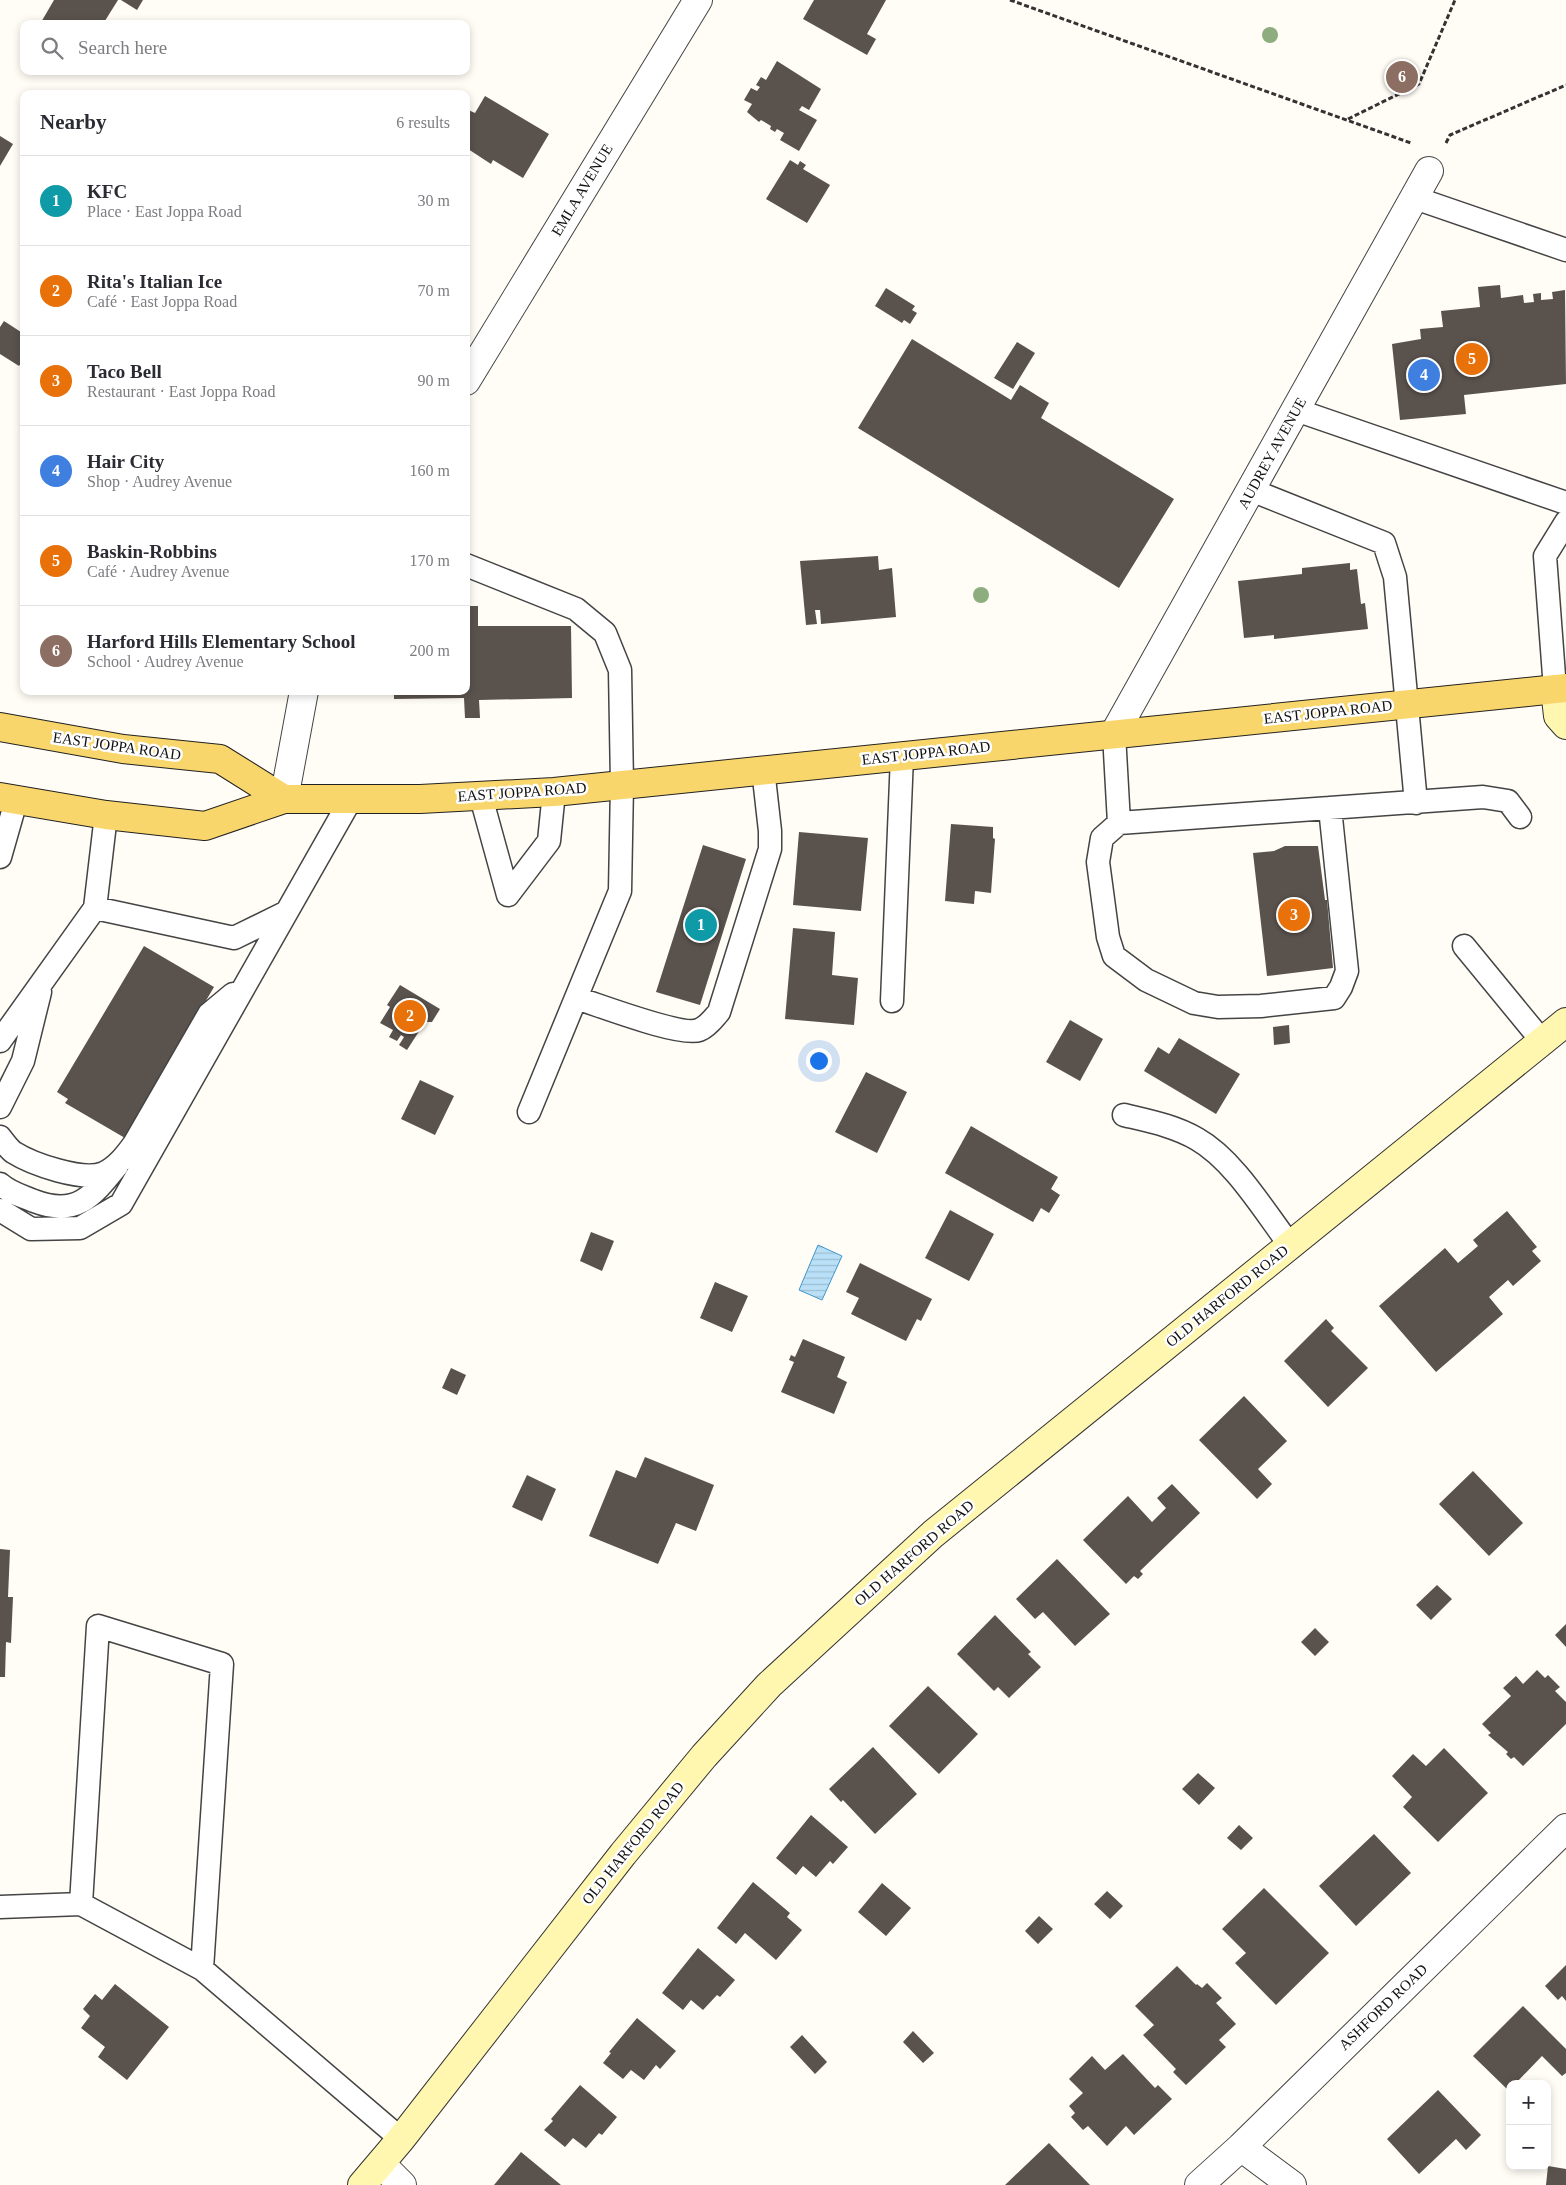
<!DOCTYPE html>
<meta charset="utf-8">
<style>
body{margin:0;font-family:Georgia,serif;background:#f2f2f3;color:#2b2b33}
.controls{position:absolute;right:15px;bottom:15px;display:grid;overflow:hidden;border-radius:10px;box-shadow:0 2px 8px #0003}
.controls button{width:45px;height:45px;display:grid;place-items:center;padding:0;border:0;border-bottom:1px solid #e1e1e2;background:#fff;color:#2b2b33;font:25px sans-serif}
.you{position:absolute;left:818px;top:1060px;width:18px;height:18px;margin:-12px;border:4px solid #fff;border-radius:50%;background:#1a73e8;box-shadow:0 0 0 8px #1a73e833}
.badge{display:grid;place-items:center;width:32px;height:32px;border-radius:50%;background:#c4262e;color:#fff;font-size:16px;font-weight:700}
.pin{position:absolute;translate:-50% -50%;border:2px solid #fff;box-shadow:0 1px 5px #0006}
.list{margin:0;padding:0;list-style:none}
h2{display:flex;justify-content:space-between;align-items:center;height:65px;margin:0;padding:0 20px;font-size:21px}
h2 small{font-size:16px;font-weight:400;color:#7c7c81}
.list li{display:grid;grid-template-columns:32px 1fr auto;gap:15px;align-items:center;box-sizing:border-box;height:90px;padding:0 20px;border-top:1px solid #e1e1e2}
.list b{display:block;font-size:19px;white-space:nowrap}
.list p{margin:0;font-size:16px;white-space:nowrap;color:#7c7c81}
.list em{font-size:16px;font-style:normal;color:#7c7c81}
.icon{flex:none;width:28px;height:28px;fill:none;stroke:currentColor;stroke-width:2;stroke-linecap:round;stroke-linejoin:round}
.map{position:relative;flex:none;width:1566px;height:2185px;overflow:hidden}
.search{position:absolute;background:#fff;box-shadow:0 2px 8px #0003;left:20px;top:20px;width:450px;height:55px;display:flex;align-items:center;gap:12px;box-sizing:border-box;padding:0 18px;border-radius:10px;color:#7c7c81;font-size:19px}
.panel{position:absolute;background:#fff;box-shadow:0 2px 8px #0003;left:20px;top:90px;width:450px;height:605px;border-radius:10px}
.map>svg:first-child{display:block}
.water{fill:url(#water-rules);stroke:#3f96cf}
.building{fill:#5a524d}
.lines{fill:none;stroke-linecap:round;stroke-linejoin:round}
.lane-casing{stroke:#444;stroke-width:25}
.street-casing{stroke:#444;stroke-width:30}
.secondary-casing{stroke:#333;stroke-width:30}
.primary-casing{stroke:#222;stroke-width:30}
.path{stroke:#333;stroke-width:3;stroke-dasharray:5 2.5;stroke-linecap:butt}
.lane{stroke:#fff;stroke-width:22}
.street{stroke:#fff;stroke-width:28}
.secondary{stroke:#fff6b0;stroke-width:28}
.primary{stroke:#f9d66b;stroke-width:28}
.tree{fill:#8dad7f}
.labels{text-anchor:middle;stroke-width:5;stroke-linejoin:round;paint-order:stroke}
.street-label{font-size:15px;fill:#111;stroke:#fff}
</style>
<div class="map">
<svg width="1566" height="2185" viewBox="0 0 1566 2185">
<defs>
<pattern id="water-rules" width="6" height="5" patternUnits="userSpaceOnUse" patternTransform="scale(1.25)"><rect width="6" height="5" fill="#b9e0f7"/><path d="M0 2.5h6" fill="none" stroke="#9ebfd3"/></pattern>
</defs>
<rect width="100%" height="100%" fill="#fffdf5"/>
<path class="water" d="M818,1245L842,1256L822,1300L799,1290Z"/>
<path class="building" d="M54,0H118L103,24H40Z
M121,0H143L137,10Z
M814,0H886L867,34L876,39L867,55L803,19Z
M777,61L821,89L809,110L802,106L799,110L817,120L799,151L780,140L784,133L777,129L775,132L770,129L771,126L761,120L759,122L747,112L752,104L744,100L751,88L757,91L760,87L756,85L761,77L766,80Z
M485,96L549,134L523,178L493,160L491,164L468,149L470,146L466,144V109L475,113Z
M0,136L13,144L0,166Z
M790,160L798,165L800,161L806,165L803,169L830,185L807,223L766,199Z
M1500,285L1501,298L1523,295L1524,303L1534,302L1533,294L1541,293V300L1553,299L1552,292L1565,290L1566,384L1464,395L1466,414L1400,420L1392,344L1421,339L1420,329L1443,327L1441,311L1480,307L1478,287Z
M886,288L915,306L912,310L917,313L910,324L904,320L902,323L875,306Z
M4,321L24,334V358L19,366L0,354V327Z
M912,339L1011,400L1020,385L1049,403L1041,418L1174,499L1119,588L858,428Z
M1017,342L1035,353L1013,389L994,378Z
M878,556L879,570L892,568L896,617L821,624L820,610H815L817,624L806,625L800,561Z
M1350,563V570L1357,569L1361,604L1365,603L1368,629L1274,639V635L1244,638L1238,581L1302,574V568Z
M466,606H478V626H571L572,698L479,700L480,718H465L464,698L394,699V691H466Z
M951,824L993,827V838L995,839L991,893L975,891L974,904L945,901Z
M799,832L868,838L861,911L793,905Z
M703,845L746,859L700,1005L656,992Z
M1285,846H1318L1325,900H1327L1333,968L1267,976L1253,853L1274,851Z
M793,928L835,932L832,975L858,978L854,1025L785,1019Z
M144,946L214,987L125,1138L65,1103L68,1099L57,1092Z
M400,985L440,1009L432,1022H425L407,1050L399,1045L404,1037L401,1035L397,1041L389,1037L393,1030L380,1023L390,1007L387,1005Z
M1070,1020L1103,1039L1080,1081L1046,1062Z
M1289,1025L1290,1043L1274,1045L1273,1027Z
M1179,1038L1240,1074L1216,1114L1144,1071L1158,1047L1169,1054Z
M866,1072L907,1092L877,1153L835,1132Z
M420,1080L454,1096L435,1135L401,1119Z
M971,1126L1058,1177L1051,1189L1060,1195L1049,1213L1041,1208L1033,1222L945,1173Z
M950,1210L994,1234L969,1281L925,1258Z
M1507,1211L1537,1247L1532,1251L1541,1261L1513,1286L1508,1280L1489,1297L1503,1314L1436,1372L1379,1306L1445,1248L1458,1263L1478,1246L1473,1240Z
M591,1232L614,1241L602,1271L580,1261Z
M860,1263L932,1299L921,1321L917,1319L906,1341L851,1314L859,1298L846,1292Z
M715,1282L748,1296L732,1332L700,1318Z
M1326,1319L1334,1328L1331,1331L1368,1368L1328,1407L1284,1361Z
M803,1339L845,1357L837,1377L847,1382L834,1414L781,1392L794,1362L789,1360L791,1355L795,1357Z
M451,1368L466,1375L457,1395L442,1388Z
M1244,1396L1287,1441L1258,1469L1272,1484L1257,1499L1199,1440Z
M645,1457L714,1485L696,1531L676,1523L658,1564L589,1536L616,1470L636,1478Z
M1473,1471L1523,1523L1489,1556L1439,1504Z
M527,1475L556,1489L542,1521L512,1507Z
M1172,1484L1200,1513L1140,1571L1143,1574L1138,1579L1134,1576L1126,1584L1083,1540L1128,1496L1152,1522L1166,1508L1157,1498Z
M0,1549L10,1550L8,1597H13L11,1643L6,1642L5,1677H0Z
M1057,1559L1110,1614L1075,1646L1043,1612L1035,1619L1016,1599Z
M1437,1585L1452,1599L1431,1620L1416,1605Z
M995,1615L1031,1652L1028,1654L1041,1667L1009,1698L998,1687L994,1691L957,1654Z
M1566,1624V1647L1555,1635Z
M1315,1628L1329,1642L1315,1656L1301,1642Z
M1537,1670L1545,1678L1548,1675L1560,1687L1555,1691L1566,1702V1724L1523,1766L1514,1757L1511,1759L1506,1754L1508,1752L1488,1735L1491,1733L1482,1724L1511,1696L1503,1688L1516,1676L1523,1684Z
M928,1686L978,1734L939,1774L889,1726Z
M873,1747L917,1794L875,1834L843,1800L841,1802L829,1789Z
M1444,1748L1488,1793L1438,1842L1403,1807L1412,1797L1392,1776L1413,1754L1426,1766Z
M1198,1773L1215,1788L1199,1805L1182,1789Z
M811,1815L848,1847L833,1864L830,1861L816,1877L803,1866L796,1875L776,1858Z
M1239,1825L1253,1838L1241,1850L1227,1838Z
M1374,1834L1411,1873L1356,1926L1319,1886Z
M753,1882L790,1913L787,1917L802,1930L776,1960L745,1933L736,1944L717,1928Z
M882,1883L911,1908L886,1936L858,1912Z
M1264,1888L1329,1953L1276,2005L1235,1963L1246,1953L1222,1929Z
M1107,1891L1123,1906L1110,1919L1094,1904Z
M1039,1916L1053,1929L1038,1944L1025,1931Z
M698,1948L735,1980L720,1997L717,1995L703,2010L691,2000L683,2010L662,1993Z
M1566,1965V2001L1562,1996L1558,2000L1545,1986Z
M1177,1966L1196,1985L1197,1984L1202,1988L1207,1983L1222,1998L1216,2003L1236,2024L1219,2040L1226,2047L1186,2085L1173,2072L1176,2069L1143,2035L1154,2025L1135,2006Z
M115,1984L169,2027L127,2080L98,2057L105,2047L81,2028L90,2016L83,2009L95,1994L102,2000Z
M1523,2006L1566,2049V2073L1562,2076L1542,2056L1515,2084H1510L1508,2090L1473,2056Z
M637,2018L676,2051L660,2069L656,2065L644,2080L631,2070L623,2079L603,2063L611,2053L609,2052Z
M913,2031L934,2053L923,2063L903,2042Z
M802,2035L827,2062L815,2074L790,2047Z
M1123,2054L1155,2088L1158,2085L1172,2099L1134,2135L1126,2126L1107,2146L1088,2126L1083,2130L1071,2117L1075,2113L1069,2106L1083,2093L1069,2079L1092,2056L1105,2070Z
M580,2085L617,2117L602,2135L599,2133L586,2148L573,2138L565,2147L544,2130L553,2121L551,2119Z
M1438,2090L1481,2135L1466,2150L1456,2139L1419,2174L1387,2139Z
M1049,2143L1090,2185H1005Z
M521,2152L561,2185H494Z
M1548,2166L1566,2169V2185H1546Z"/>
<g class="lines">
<g class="lane-casing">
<path id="lane" d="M1415,198L1566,250
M1296,410L1566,503
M1251,490L1384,543L1395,577L1416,803
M466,565L576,609L605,633L620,670L622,784L620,891L529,1112
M1555,689L1545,556L1566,522
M1114,734L1119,823L1483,797L1508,801L1520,817
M481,797L508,895
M1119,823L1102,838L1098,862L1108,937L1114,956L1146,980L1194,1003L1218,1007L1261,1006L1334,998L1341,987L1347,971L1330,808
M0,857L16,801
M508,895L549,841L554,792
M95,908L234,938L285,913
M1464,946L1542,1041
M576,998C599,1005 681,1037 699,1030C707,1027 714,1018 719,1012L770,849V831L763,769
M892,1001L902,756
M0,1041L95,908L106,815
M0,1107L23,1061L40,992
M1124,1115C1149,1121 1175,1126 1197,1139C1234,1160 1264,1211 1290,1245
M0,1137C4,1142 8,1148 13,1152C32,1164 83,1182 104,1173C117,1167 126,1155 134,1144L209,1014L233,994
M0,1184C10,1193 22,1196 34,1201C76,1217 92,1197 117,1166
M0,1210L31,1229L80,1228L121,1204L351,799
M81,1904L98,1626L222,1664L202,1969
M0,1907L81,1904L202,1969L401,2139"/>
</g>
<g class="street-casing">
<path id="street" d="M466,381L698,0
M1114,734L1429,171
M284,799L304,691
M1241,2147L1292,2185
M381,2164L402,2185
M1199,2185L1241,2147L1566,1828"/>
</g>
<g class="secondary-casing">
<path id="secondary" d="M1555,689L1558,716L1566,725
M362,2185L401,2139L623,1854L704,1756L769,1685L933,1534L1566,1022"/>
</g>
<g class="primary-casing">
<path id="primary" d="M0,727L123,749L220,759L284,799
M0,797L106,815L205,826L284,799H420L554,792L1566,688"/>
</g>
<path class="path" d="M1010,0L1411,143
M1348,119L1419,84L1455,0
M1446,143L1450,135L1566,85"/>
<use href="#lane" class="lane"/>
<use href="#street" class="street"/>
<use href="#secondary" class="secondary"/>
<use href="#primary" class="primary"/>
</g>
<g class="tree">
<circle cx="1270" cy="35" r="8"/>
<circle cx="981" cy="595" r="8"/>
</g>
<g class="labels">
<g class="street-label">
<text transform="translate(582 190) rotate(-59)" y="5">EMLA AVENUE</text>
<text transform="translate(1272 453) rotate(-61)" y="5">AUDREY AVENUE</text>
<text transform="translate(1328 712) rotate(-6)" y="5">EAST JOPPA ROAD</text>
<text transform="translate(117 746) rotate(8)" y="5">EAST JOPPA ROAD</text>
<text transform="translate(926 753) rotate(-6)" y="5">EAST JOPPA ROAD</text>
<text transform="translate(522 792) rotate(-4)" y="5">EAST JOPPA ROAD</text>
<text transform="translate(1227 1296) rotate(-39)" y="5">OLD HARFORD ROAD</text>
<text transform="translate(914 1553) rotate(-41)" y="5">OLD HARFORD ROAD</text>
<text transform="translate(633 1843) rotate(-51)" y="5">OLD HARFORD ROAD</text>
<text transform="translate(1383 2007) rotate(-44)" y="5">ASHFORD ROAD</text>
</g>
</g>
</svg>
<div class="controls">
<button>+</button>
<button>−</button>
</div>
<div class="you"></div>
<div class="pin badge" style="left:701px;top:925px;background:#0f9aa8">1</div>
<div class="pin badge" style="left:410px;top:1016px;background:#e8710a">2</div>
<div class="pin badge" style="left:1294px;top:915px;background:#e8710a">3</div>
<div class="pin badge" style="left:1424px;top:375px;background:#3f7fe0">4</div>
<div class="pin badge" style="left:1472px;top:359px;background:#e8710a">5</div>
<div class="pin badge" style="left:1402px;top:77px;background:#8d6e63">6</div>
<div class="search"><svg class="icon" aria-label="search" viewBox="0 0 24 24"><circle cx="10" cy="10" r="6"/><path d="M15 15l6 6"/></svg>Search here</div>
<section class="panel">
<h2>Nearby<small>6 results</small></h2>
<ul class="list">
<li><span class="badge" style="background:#0f9aa8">1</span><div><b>KFC</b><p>Place · East Joppa Road</p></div><em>30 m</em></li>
<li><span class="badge" style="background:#e8710a">2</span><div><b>Rita's Italian Ice</b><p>Café · East Joppa Road</p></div><em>70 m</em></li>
<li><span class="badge" style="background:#e8710a">3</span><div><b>Taco Bell</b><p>Restaurant · East Joppa Road</p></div><em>90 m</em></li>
<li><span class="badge" style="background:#3f7fe0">4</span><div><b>Hair City</b><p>Shop · Audrey Avenue</p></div><em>160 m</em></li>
<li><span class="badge" style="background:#e8710a">5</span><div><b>Baskin-Robbins</b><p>Café · Audrey Avenue</p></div><em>170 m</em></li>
<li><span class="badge" style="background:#8d6e63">6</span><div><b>Harford Hills Elementary School</b><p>School · Audrey Avenue</p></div><em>200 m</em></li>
</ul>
</section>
</div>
